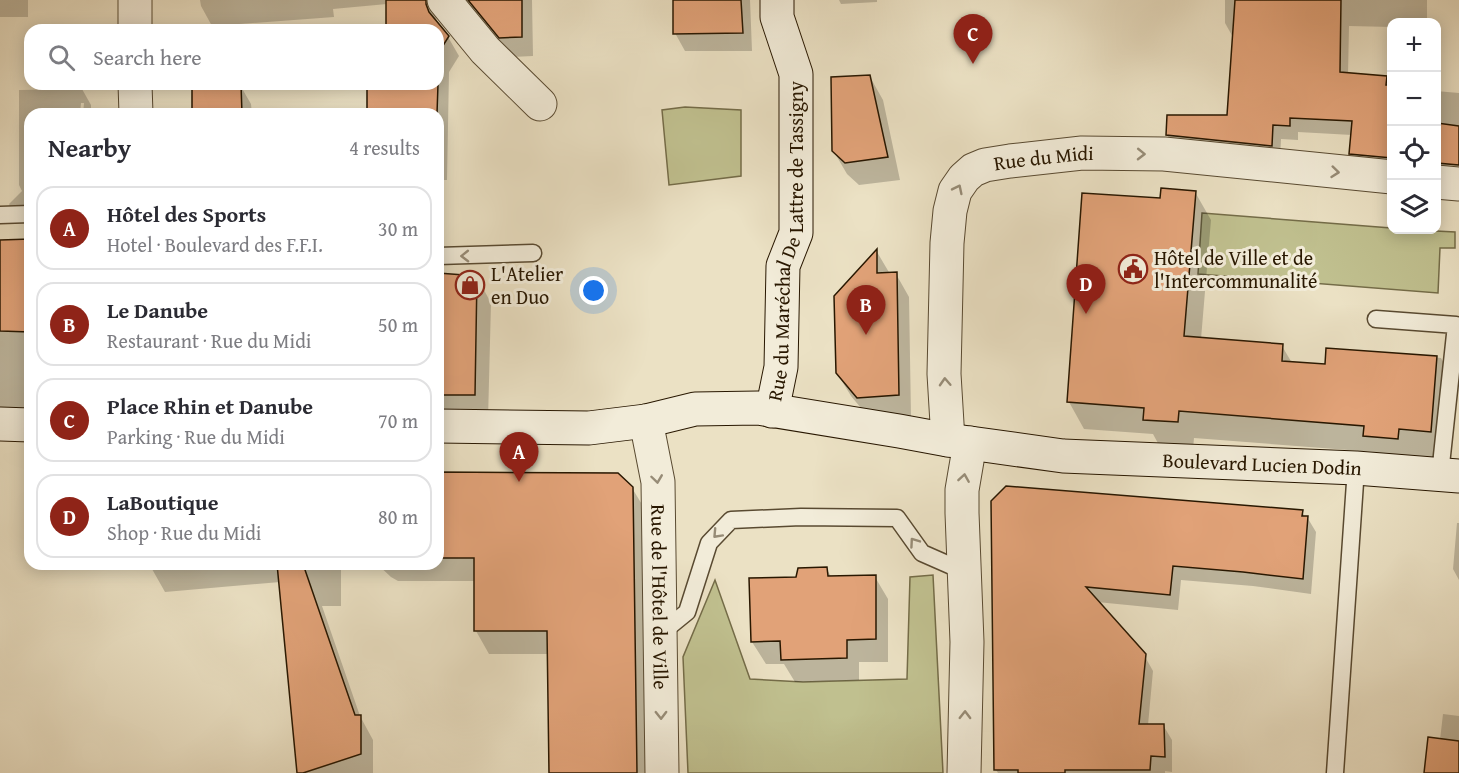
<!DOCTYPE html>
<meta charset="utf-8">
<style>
body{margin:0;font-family:"Gentium Book Plus",serif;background:#f2f2f3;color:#2b2b33}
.controls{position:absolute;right:18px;top:18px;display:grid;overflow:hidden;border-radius:12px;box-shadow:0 3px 15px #0003}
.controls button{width:54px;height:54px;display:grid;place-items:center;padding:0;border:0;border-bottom:2px solid #e1e1e2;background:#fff;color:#2b2b33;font:30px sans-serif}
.you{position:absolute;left:594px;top:291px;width:21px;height:21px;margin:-15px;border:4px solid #fff;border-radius:50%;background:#1a73e8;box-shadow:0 0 0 9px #1a73e833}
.badge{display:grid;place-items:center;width:39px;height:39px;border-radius:50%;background:#8f2418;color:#fff;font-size:20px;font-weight:700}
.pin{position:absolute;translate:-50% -50px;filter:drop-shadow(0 2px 3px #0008)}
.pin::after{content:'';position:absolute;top:32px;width:21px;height:18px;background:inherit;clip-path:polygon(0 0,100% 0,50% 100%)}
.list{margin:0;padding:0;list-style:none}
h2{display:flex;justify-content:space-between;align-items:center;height:78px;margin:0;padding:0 24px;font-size:26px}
h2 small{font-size:20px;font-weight:400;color:#7c7c81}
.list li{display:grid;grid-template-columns:39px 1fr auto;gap:18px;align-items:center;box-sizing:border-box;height:84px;margin:0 12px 12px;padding:0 12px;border:2px solid #e1e1e2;border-radius:18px}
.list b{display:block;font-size:22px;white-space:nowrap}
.list p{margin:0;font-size:20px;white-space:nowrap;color:#7c7c81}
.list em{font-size:20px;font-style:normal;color:#7c7c81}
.icon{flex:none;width:33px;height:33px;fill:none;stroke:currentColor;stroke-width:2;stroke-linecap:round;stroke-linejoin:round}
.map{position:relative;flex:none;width:1459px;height:773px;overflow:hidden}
.search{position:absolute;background:#fff;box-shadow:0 3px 15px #0003;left:24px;top:24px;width:420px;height:66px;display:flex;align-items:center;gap:15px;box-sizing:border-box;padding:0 21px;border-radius:18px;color:#7c7c81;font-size:22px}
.panel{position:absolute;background:#fff;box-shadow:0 3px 15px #0003;left:24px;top:108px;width:420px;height:462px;border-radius:18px}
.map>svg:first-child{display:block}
.green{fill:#c0c08f;stroke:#746c48;stroke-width:1.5}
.shadow{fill:#0003}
.building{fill:#e1a278;stroke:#281700;stroke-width:1.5}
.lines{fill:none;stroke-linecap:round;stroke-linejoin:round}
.lane-casing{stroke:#594a31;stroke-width:19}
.street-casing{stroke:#594a31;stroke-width:35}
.secondary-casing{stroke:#281700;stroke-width:35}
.lane{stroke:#f2ecd9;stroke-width:16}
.street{stroke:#f2ecd9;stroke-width:33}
.secondary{stroke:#f2ecd9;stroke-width:33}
.oneway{stroke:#978c77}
.labels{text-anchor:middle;stroke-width:6;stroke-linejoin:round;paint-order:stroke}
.street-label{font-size:20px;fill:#281700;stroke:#f2ecd9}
.poi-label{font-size:20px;fill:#281700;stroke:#f2ecd9;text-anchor:start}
</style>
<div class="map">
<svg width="1459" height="773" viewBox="0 0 1459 773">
<rect width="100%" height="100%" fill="#ebe1c4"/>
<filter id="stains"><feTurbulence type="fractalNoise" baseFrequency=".00333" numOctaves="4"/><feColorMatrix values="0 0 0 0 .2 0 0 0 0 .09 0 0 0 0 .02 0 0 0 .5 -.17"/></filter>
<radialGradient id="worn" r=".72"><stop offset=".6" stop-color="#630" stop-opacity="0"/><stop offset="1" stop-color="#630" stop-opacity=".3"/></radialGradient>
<path class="green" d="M685,107L741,110V176L669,185L662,110Z
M1202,213L1391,228L1392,230H1416L1455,232V248H1440L1438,293L1198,274Z
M933,575L943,773H688L683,657L715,580L750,679L803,682L907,679L910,577Z"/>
<path class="shadow" d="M0,0H28V17H0Z
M200,0H532L533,56L512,57L437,14L436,22L448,37L459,56L449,72L447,180H438V114H340V110L368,112V84H438V30H387V4L333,9L334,17L212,26L201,6Z
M674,0H750L752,51H685L675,33Z
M839,0H877V2L841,4Z
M1225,0H1427V21L1399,19V22H1392V27L1349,26L1348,75L1386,78L1392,87V172L1359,168L1350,153L1352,135L1298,132V140L1281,139L1280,160L1176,150L1167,135L1229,116L1234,39L1225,23Z
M870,77L883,100L900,180L859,185L847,174L833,150Z
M193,84L240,85L251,104L252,114H194Z
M82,89L91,105V114H83L84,103H81L80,114H30V220H18L9,204L22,191L19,185V90Z
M1436,91L1459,93V179L1436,176Z
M1195,192L1211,220L1201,339L1282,346L1292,363L1326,366L1328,349L1441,358L1457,386L1446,459L1415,456L1414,466L1381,463L1374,452L1194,438L1193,449L1160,447L1153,434L1084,429L1069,402L1162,200Z
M0,242H30V413H0Z
M877,252L890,274H896L909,297L911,417L871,420L851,396L837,373Z
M438,275L477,277L491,303L488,420L438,415Z
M438,473L632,488L646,511L649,773H550L549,654H489L476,631V581H398L391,577L377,564H438Z
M993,502L1302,511L1305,517H1307L1316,532L1311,594L1253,586L1181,580L1178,610L1097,602L1144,655L1153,671L1148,725H1163L1172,740V772L1165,771V773H998L996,770Z
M1457,523H1459V580L1453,569Z
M152,564H341V606H322L360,716L373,740V773H299L280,582L165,592L152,569Z
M826,568L832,578L875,577L888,599V662H859V680L795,682L784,664H766L752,642L797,578Z
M1443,714L1459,716V773H1425L1440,740Z"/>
<path class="building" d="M386,0H426V4L429,12L449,36L439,52L438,84V30H386Z
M468,0H522V37L499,38Z
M673,0H741L743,33L673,34Z
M1235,0H1341L1340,72L1387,76L1386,85H1392V158L1349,154L1352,121L1290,118V126L1273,125L1272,146L1166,135L1167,115H1227Z
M870,75L888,157L845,163L832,151L831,77Z
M192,84H241L242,114H192Z
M367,84H438L437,114H367Z
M1437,123L1459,126V165L1437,163Z
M1161,188L1196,191L1184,336L1283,344L1282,361L1325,364L1326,348L1437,356L1431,432L1399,429L1398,439L1363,436L1364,426L1179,411L1178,422L1143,420L1144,408L1067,402L1082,193L1160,198Z
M30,239V332L0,331V240Z
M877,249V273L897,272L899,395L857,398L836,373L834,296Z
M438,273L477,276L475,395H438Z
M438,472L618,473L633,487L637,773H549L547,631H474V558H438Z
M1006,486L1303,510L1302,516H1308L1303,579L1243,572L1173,566L1170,595L1086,587L1146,654L1139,724H1164L1165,757L1151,756L1150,770H1065V773H1018V770H994L991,501Z
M277,564H303L355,715H361V754L303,773H297Z
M827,567L828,576L876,575V639L847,640V658L781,660L780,641L751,642L749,578L796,577L798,568Z
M1428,737L1459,741V773H1424Z"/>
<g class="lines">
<g class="lane-casing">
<path id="lane" d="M0,215L30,214
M438,256L533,253
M1376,319L1456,325L1440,474
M660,634L687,612L709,543L731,520L801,517L897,518L922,553L963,571
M1335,773L1356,468"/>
</g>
<g class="street-casing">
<g id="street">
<path d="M135,0V30"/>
<path d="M444,0L485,50L540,104"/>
<path d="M135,84L136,114"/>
<path d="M1436,182L1459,184"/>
<path id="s1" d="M646,421L658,482L662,773"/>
<path id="s2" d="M948,440L944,374L947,243L950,211L955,191L964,178L973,170L985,165L1010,161L1082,153L1164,154L1392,177"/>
<path d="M964,773L967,642L962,513V490L970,443"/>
</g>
</g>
<g class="secondary-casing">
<g id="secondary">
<path id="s3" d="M772,411L781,367L783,266L796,233V74L777,17V0"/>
<path d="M0,424L30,425"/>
<path id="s4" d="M438,426L589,428L646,421L695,409L758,408L899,431L948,440L1063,456L1356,468L1459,476"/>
</g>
</g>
<use href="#lane" class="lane"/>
<use href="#street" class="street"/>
<use href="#secondary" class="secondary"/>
</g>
<defs><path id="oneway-chevron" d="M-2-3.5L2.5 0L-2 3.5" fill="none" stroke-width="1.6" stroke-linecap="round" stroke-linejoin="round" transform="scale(1.5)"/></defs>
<g class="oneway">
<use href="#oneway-chevron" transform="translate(1141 154) rotate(1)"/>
<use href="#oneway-chevron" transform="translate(1335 172) rotate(6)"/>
<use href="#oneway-chevron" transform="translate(958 189) rotate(-64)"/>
<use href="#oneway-chevron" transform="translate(465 256) rotate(179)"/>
<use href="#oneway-chevron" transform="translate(945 382) rotate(-93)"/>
<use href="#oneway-chevron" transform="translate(964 478) rotate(-81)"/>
<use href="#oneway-chevron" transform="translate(657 479) rotate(82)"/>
<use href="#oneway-chevron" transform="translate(717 534) rotate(133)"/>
<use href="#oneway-chevron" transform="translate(914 542) rotate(-125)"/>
<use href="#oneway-chevron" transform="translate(661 715) rotate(89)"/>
<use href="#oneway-chevron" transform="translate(965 715) rotate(-89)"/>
</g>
<defs>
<g id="civic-ring" transform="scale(1.5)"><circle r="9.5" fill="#f2ecd9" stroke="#8f2418" stroke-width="1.5"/><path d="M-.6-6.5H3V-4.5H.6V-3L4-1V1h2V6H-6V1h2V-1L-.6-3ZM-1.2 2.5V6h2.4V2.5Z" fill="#8f2418"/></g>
<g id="shop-ring" transform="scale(1.5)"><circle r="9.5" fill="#f2ecd9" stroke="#8f2418" stroke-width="1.5"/><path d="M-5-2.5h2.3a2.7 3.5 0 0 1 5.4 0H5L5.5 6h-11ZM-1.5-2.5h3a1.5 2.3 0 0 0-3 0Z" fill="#8f2418"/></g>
</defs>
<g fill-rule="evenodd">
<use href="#civic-ring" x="1133" y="269"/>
<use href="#shop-ring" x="470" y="285"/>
</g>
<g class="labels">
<g class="street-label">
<text dy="7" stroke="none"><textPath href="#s2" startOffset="350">Rue du Midi</textPath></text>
<text dy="7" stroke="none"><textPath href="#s3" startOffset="172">Rue du Maréchal De Lattre de Tassigny</textPath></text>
<text dy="7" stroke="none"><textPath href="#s4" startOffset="830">Boulevard Lucien Dodin</textPath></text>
<text dy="7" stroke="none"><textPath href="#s1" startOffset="177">Rue de l'Hôtel de Ville</textPath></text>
</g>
<g class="poi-label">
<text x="1154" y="265">Hôtel de Ville et de<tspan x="1154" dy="23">l'Intercommunalité</tspan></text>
<text x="491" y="281">L'Atelier<tspan x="491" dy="23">en Duo</tspan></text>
</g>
</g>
<rect width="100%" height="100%" filter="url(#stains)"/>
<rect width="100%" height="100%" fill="url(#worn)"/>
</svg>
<div class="controls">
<button>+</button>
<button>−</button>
<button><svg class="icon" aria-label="locate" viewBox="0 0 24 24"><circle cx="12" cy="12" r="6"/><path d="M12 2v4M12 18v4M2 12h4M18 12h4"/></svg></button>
<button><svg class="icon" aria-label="layers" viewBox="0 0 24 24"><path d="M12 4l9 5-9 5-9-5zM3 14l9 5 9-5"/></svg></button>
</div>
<div class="you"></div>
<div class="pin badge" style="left:519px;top:482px">A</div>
<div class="pin badge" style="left:866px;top:335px">B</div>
<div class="pin badge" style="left:973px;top:64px">C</div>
<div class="pin badge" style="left:1086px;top:314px">D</div>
<div class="search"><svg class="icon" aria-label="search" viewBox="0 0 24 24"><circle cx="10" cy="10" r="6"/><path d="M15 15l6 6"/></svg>Search here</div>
<section class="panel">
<h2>Nearby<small>4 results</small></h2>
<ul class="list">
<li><span class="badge">A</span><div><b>Hôtel des Sports</b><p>Hotel · Boulevard des F.F.I.</p></div><em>30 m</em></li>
<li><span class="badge">B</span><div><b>Le Danube</b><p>Restaurant · Rue du Midi</p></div><em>50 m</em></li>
<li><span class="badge">C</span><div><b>Place Rhin et Danube</b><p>Parking · Rue du Midi</p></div><em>70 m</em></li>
<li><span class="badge">D</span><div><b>LaBoutique</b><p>Shop · Rue du Midi</p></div><em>80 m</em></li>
</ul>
</section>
</div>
